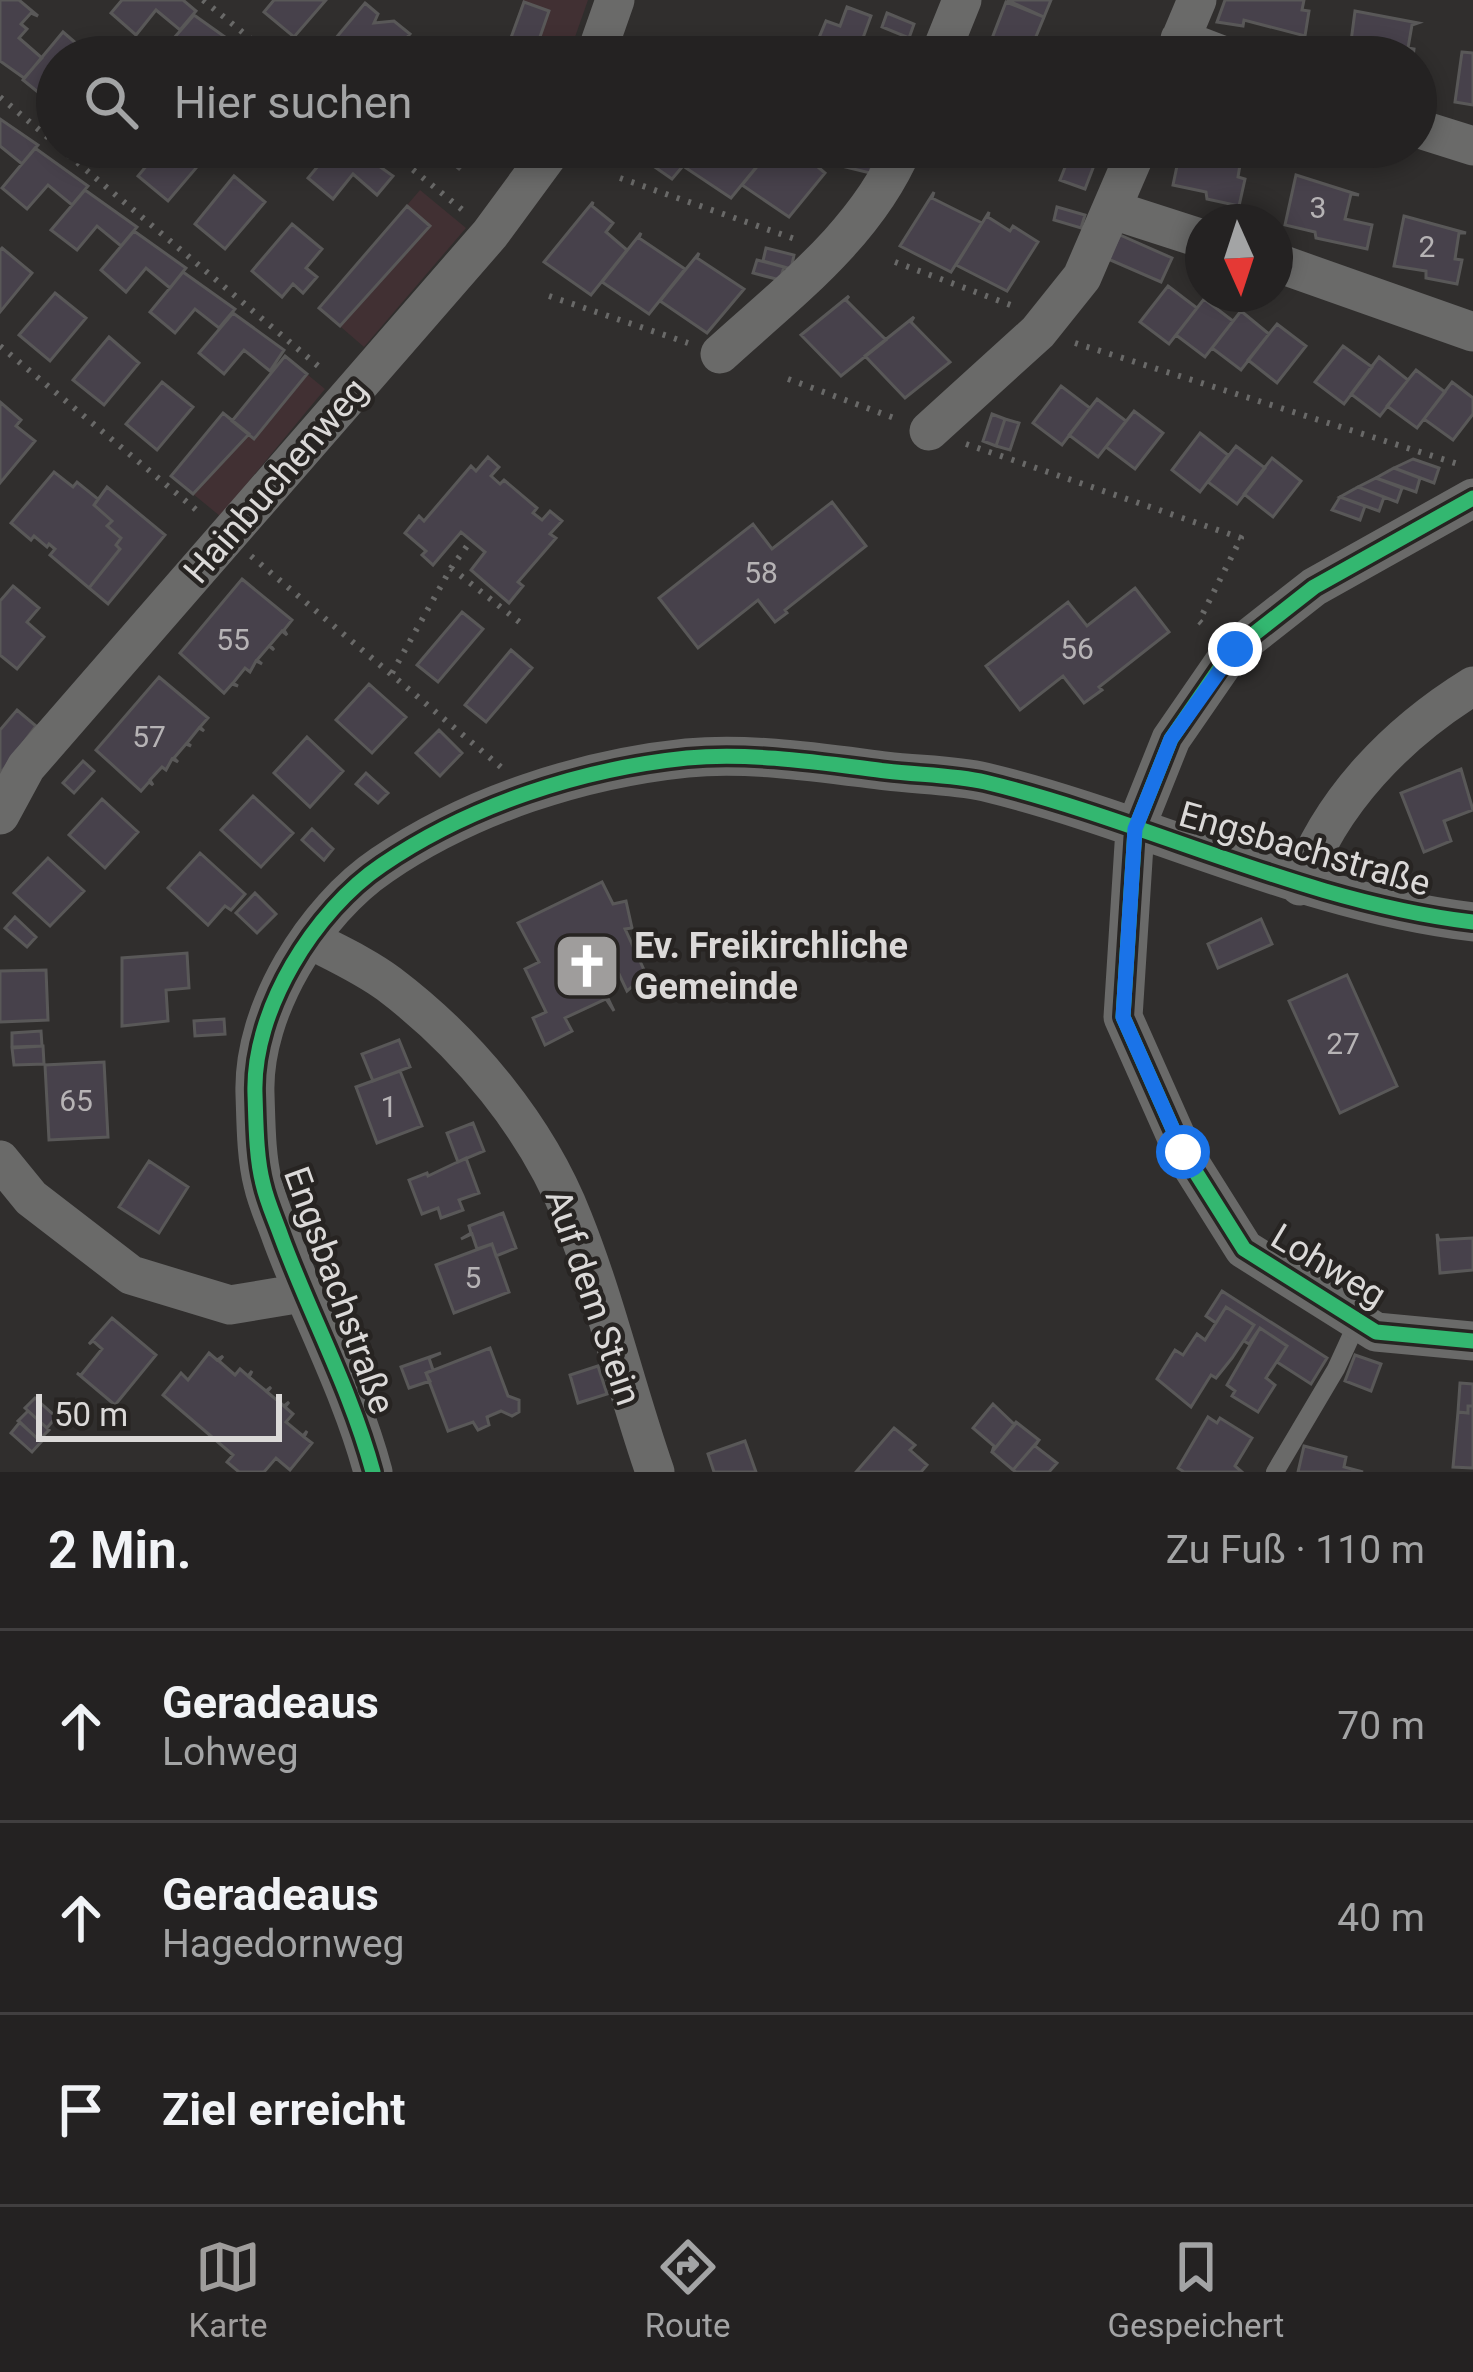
<!DOCTYPE html>
<html lang="de">
<meta charset="utf-8">
<style>
body{margin:0;font-family:Roboto,sans-serif;background:#302f2f;color:#f1f3f6}
.compass{position:absolute;left:1185px;top:204px;width:108px;height:108px;border-radius:50%;background:#242222;box-shadow:0 6px 18px #0003;rotate:177deg}
.scale{position:absolute;left:36px;bottom:30px;width:246px;box-sizing:border-box;padding-left:12px;border:6px solid #dbd9d8;border-top:0;font-size:33px;line-height:42px;white-space:nowrap;color:#dbd9d8;-webkit-text-stroke:9px #272422;paint-order:stroke}
.stop{position:absolute;width:36px;height:36px;margin:-27px;border:9px solid #1a73e8;border-radius:50%;background:#fff}
.stop.end{background:#1a73e8;border-color:#fff;box-shadow:0 3px 12px #0008}
.list{margin:0;padding:0;list-style:none}
h2{display:flex;justify-content:space-between;align-items:center;height:156px;margin:0;padding:0 48px;font-size:51px}
h2 small{font-size:39px;font-weight:400;color:#a3a4a5}
.list li{display:grid;grid-template-columns:78px 1fr auto;gap:36px;align-items:center;box-sizing:border-box;height:192px;padding:0 48px;border-top:3px solid #413f40}
.list b{display:block;font-size:45px;white-space:nowrap}
.list p{margin:0;font-size:39px;white-space:nowrap;color:#a3a4a5}
.list em{font-size:39px;font-style:normal;color:#a3a4a5}
.icon{flex:none;width:66px;height:66px;fill:none;stroke:currentColor;stroke-width:2;stroke-linecap:round;stroke-linejoin:round}
.map{position:relative;flex:none;width:1473px;height:1472px;overflow:hidden}
.search{position:absolute;background:#242222;box-shadow:0 6px 18px #0003;left:36px;right:36px;top:36px;height:132px;display:flex;align-items:center;gap:30px;box-sizing:border-box;padding:0 42px;border-radius:66px;color:#a3a4a5;font-size:45px}
.sheet{height:732px;background:#242222}
nav{display:flex;justify-content:space-around;align-items:center;box-sizing:border-box;height:168px;border-top:3px solid #413f40;background:#242222;font-size:33px;color:#a3a4a5}
nav a{display:grid;justify-items:center;gap:6px}
nav .on{color:#9f9d9c}
.map>svg:first-child{display:block}
.industrial{fill:#413033}
.building{fill:#47414b;stroke:#595858;stroke-width:3}
.lines{fill:none;stroke-linecap:round;stroke-linejoin:round}
.path{stroke:#696968;stroke-width:6;stroke-dasharray:3 9;stroke-linecap:butt}
.lane{stroke:#6a6a69;stroke-width:18}
.street{stroke:#6a6a69;stroke-width:39}
.cycleway-casing{stroke:#272422;stroke-width:22}
.cycleway{stroke:#33b770;stroke-width:15}
.route{stroke:#1a73e8;stroke-width:15}
.labels{text-anchor:middle;stroke-width:9;stroke-linejoin:round;paint-order:stroke}
.number-label{font-size:30px;fill:#b6b3b5}
.street-label{font-size:36px;fill:#dbd9d8;stroke:#272422}
.poi-label{font-size:36px;font-weight:bold;fill:#dbd9d8;stroke:#272422;text-anchor:start}
</style>
<div class="map">
<svg width="1473" height="1472" viewBox="0 0 1473 1472">
<rect width="100%" height="100%" fill="#302e2d"/>
<path class="industrial" d="M523,0H588L568,57H504Z
M420,190L466,228L364,347L319,308Z
M285,356L325,389L220,516L171,476L223,413L232,420Z"/>
<path class="building" d="M0,0H19L38,16L31,13L21,24L27,29L19,38L42,58L24,78L0,61Z
M122,0H183L196,11L180,30L156,10L136,35L111,13Z
M274,0H326L294,37L264,12Z
M1007,0H1051L1044,17Z
M1225,0H1304L1302,10L1309,11L1305,36L1244,20L1243,26L1217,22Z
M524,2L549,11L533,57H504Z
M1006,2L1044,17L1028,56L991,41Z
M365,3L378,14L374,23L394,21L410,34L397,49L387,50L381,57H320Z
M847,7L871,16L856,57H811L826,21L840,26Z
M1355,11L1418,23L1412,25L1408,48L1414,49L1413,57H1349Z
M887,13L914,24L909,38L882,27Z
M194,15L246,52L241,57H213L206,51L201,57L160,54Z
M63,32L92,57H57V101L54,105L23,80Z
M1462,52L1473,53V105L1455,102Z
M0,119L38,145L22,164L0,146Z
M162,147H200L208,154L168,201L138,176Z
M334,147H352L393,176L377,195L353,174L333,199L308,178Z
M433,147H478L459,169Z
M626,147H699L672,179Z
M699,147H759L767,154L731,198L683,166Z
M773,147H786L799,158L803,154L825,173L789,217L742,185Z
M1073,147H1101L1085,189L1060,180Z
M1181,147H1243L1238,177L1245,179L1239,206L1207,199L1206,192L1173,185Z
M35,148L88,186L72,205L48,185L27,209L2,188Z
M844,151L874,158L870,173L841,166Z
M1296,175L1359,195L1351,194L1345,219L1372,225L1367,249L1316,238L1315,232L1285,225Z
M234,176L265,202L225,249L195,224Z
M85,190L137,227L121,246L97,226L77,250L51,230Z
M934,192L932,198L982,223L951,272L900,246Z
M593,202L592,206L613,223L606,232L627,250L591,295L544,262Z
M407,206L430,226L340,326L319,308Z
M1057,207L1085,215L1081,228L1054,220Z
M989,212L988,217L1010,231L1013,226L1038,242L1007,291L956,265Z
M1404,216L1466,233H1459L1455,259L1462,260L1457,284L1426,278V271L1394,266Z
M292,224L322,249L306,268L317,277L303,293L293,284L282,297L252,271Z
M134,231L186,268L170,288L146,268L126,292L101,270Z
M641,233L639,238L685,269L649,314L602,282Z
M1120,235L1172,258L1161,282L1108,259Z
M2,248L32,273L0,312V250Z
M766,248L794,255L791,269L763,261Z
M699,253L697,258L744,289L707,333L660,301Z
M757,260L784,267L780,280L753,273Z
M183,272L235,309L219,328L195,309L175,333L150,312Z
M1168,286L1197,308L1169,344L1140,322Z
M55,293L86,318L50,361L19,335Z
M849,296L846,300L886,340L841,376L801,335Z
M1204,299L1233,321L1205,357L1176,335Z
M1241,311L1269,334L1241,370L1212,348Z
M233,313L284,350L270,371L244,350L224,374L199,353Z
M914,317L911,322L950,362L905,398L865,356Z
M1277,324L1306,346L1277,383L1248,360Z
M109,337L139,363L104,405L73,380Z
M1343,346L1372,367L1344,404L1315,382Z
M285,356L307,374L254,439L232,421Z
M1379,357L1408,380L1380,416L1351,394Z
M1416,370L1445,392L1417,428L1387,406Z
M162,382L193,407L157,450L126,424Z
M1452,382L1473,398V414L1453,440L1424,419Z
M1061,386L1090,408L1062,445L1033,423Z
M1097,399L1126,421L1098,457L1069,435Z
M0,402L21,420L16,426L35,441L0,483Z
M1134,411L1163,433L1135,469L1106,447Z
M223,413L249,434L193,494L171,476Z
M992,414L1005,419L996,446L983,441Z
M1005,419L1019,423L1010,450L996,446Z
M1200,433L1228,455L1200,492L1172,470Z
M1236,446L1265,468L1237,504L1208,482Z
M488,457L499,467L491,476L500,484L504,480L537,508L533,513L542,520L550,511L562,521L550,534L556,538L518,582L523,586L509,603L471,570L485,552L461,532L433,565L422,555L426,551L405,533L419,516L424,521L471,466L476,471Z
M1272,458L1301,481L1273,517L1244,494Z
M1413,459L1439,468L1434,483L1394,468Z
M1394,468L1420,478L1416,492L1376,478Z
M54,472L73,487L77,482L98,499L94,505L112,521L107,526L121,538L116,545L120,549L89,588L50,555L55,549L49,544L47,547L34,536L31,540L11,523Z
M1376,478L1402,488L1397,502L1358,487Z
M107,487L165,535L108,604L89,588L120,549L116,545L121,538L107,526L112,521L94,505Z
M1358,487L1384,497L1379,511L1340,497Z
M1340,497L1365,506L1360,520L1332,510Z
M832,502L866,546L785,610L787,613L775,622L758,600L698,648L659,598L753,524L772,549Z
M242,579L292,620L284,630L287,635L282,631L270,645L274,650L269,646L257,660L262,664L256,661L250,672L245,668L233,683L238,686L232,684L224,693L180,653Z
M13,586L39,608L27,622L44,637L17,669L0,655V601Z
M1135,588L1169,632L1099,687L1102,690L1084,703L1063,676L1020,710L986,666L1068,602L1087,626Z
M462,612L483,629L438,682L417,665Z
M511,650L532,668L486,722L465,705Z
M159,677L208,718L200,727L204,731L199,728L187,743L191,746L186,744L174,758L178,762L172,759L166,770L162,767L150,780L153,785L149,782L141,791L96,750Z
M369,684L406,717L372,753L336,720Z
M17,710L36,726L0,774V730Z
M439,730L462,753L440,776L416,753Z
M307,737L343,771L310,807L274,773Z
M83,761L94,771L74,793L63,783Z
M1461,769L1473,810L1444,821L1451,841L1424,852L1401,793Z
M366,773L388,793L378,803L356,784Z
M253,796L293,833L261,867L221,830Z
M102,799L138,832L105,868L69,835Z
M312,829L333,849L324,860L302,840Z
M200,853L245,894L231,910L225,906L208,925L168,888Z
M48,858L84,891L50,926L14,893Z
M602,882L613,904L626,901L632,928L625,929L646,974L627,991L619,974L601,984L614,1011L606,999L565,1018L572,1031L545,1045L533,1018L546,1012L525,969L539,962L518,923Z
M255,893L276,914L257,933L236,913Z
M15,917L36,937L27,947L5,928Z
M1261,919L1272,944L1218,968L1208,944Z
M187,953L189,988L166,990L168,1021L122,1026V958Z
M46,970L48,1020L0,1022V971Z
M1347,975L1397,1086L1340,1113L1289,1001Z
M224,1019L225,1034L195,1036L194,1021Z
M41,1031L42,1046L12,1047V1033Z
M399,1040L410,1067L373,1081L362,1054Z
M43,1046L44,1064L14,1065L12,1048Z
M104,1062L108,1137L49,1140L45,1065Z
M400,1071L422,1126L377,1143L356,1087Z
M473,1123L484,1151L458,1162L447,1133Z
M466,1158L479,1193L459,1200L463,1210L441,1218L438,1208L422,1214L409,1180L427,1173L428,1176Z
M149,1161L188,1187L159,1233L119,1207Z
M503,1213L516,1248L496,1256L492,1244L477,1249L472,1234L461,1239L471,1233L469,1226Z
M1437,1234L1439,1240L1473,1238V1270L1440,1273Z
M492,1244L509,1292L454,1313L436,1265Z
M1222,1291L1327,1358L1311,1384L1277,1362L1287,1346L1260,1328L1249,1344L1244,1341L1254,1325L1226,1307L1216,1323L1206,1316Z
M1226,1307L1254,1325L1232,1358L1216,1378L1211,1375L1191,1407L1157,1379L1175,1350L1183,1355L1197,1334L1205,1340Z
M112,1318L156,1355L115,1405L77,1373L81,1375L102,1349L93,1341L89,1344Z
M1260,1328L1287,1346L1266,1378L1275,1385L1258,1412L1232,1396L1235,1391L1227,1385Z
M490,1348L508,1396L519,1400V1412L512,1416L501,1411L487,1417L489,1425L478,1430L473,1422L448,1431L426,1373Z
M209,1353L217,1360L223,1356L219,1361L235,1375L240,1369L248,1376L252,1371L249,1377L266,1391L271,1387L267,1392L284,1406L289,1402L285,1407L293,1414L286,1422L303,1436L307,1431L304,1437L312,1443L290,1470L276,1458L264,1472H239L227,1462L233,1455L163,1395L181,1373L188,1380Z
M441,1353L429,1358L433,1370L426,1373L430,1381L409,1388L401,1367Z
M1355,1355L1381,1364L1371,1391L1345,1381Z
M598,1366L607,1394L578,1403L570,1375Z
M1460,1383L1473,1384V1406H1468V1413L1458,1412Z
M35,1398L56,1417L47,1428L25,1408Z
M993,1404L1014,1424L1017,1422L992,1452L994,1446L973,1428Z
M1468,1406H1473V1468L1453,1467L1458,1412L1468,1413Z
M28,1411L49,1430L39,1440L18,1421Z
M1208,1417L1217,1423L1220,1418L1252,1438L1235,1466L1242,1472H1184L1178,1468Z
M20,1422L41,1442L32,1452L11,1433Z
M1016,1422L1039,1440L1013,1470L992,1452Z
M894,1428L915,1445L910,1450L927,1465L921,1472H856Z
M1039,1440L1035,1446L1057,1463L1049,1472H1016L1013,1470Z
M745,1441L756,1472H714L708,1454Z
M1304,1446L1346,1457L1344,1467L1363,1472H1298Z"/>
<g class="lines">
<path class="path" d="M203,0L273,57
M0,97L57,145
M59,147L324,371
M385,147L465,212
M620,178L795,239
M895,262L1016,307
M549,296L688,343
M1075,343L1458,464
M0,346L200,513
M788,379L897,419
M966,444L1241,538L1199,621L1207,628
M251,556L502,768
M451,568L522,624
M392,673L451,568L467,546"/>
<path class="lane" d="M1275,1472L1336,1369L1358,1321"/>
<path class="street" d="M1180,39L1227,57
M595,57L615,0
M939,57L962,0
M1173,57L1197,0
M1416,128L1473,146
M1113,210L1203,239
M1275,262L1473,332
M720,354C788,292 866,234 903,147
M929,431L1038,332L1082,277L1138,147
M1473,498L1314,587L1231,652L1171,739L1135,829L1123,1017L1183,1152L1244,1249L1376,1332L1473,1341
M0,815L26,767L490,234L554,147
M1300,886C1330,801 1397,733 1473,686
M309,939C336,953 365,966 389,984C467,1043 537,1127 573,1219C606,1301 626,1389 655,1472
M0,1160L31,1198L131,1275L230,1305L302,1293
M373,1472C351,1390 310,1315 281,1236C275,1219 267,1202 263,1184C256,1157 256,1123 255,1094C252,1010 315,910 382,865C470,805 581,769 687,758C752,752 822,763 886,771C919,775 954,775 985,782C1150,822 1303,902 1473,922"/>
<g class="cycleway-casing">
<path id="cycleway" d="M1473,498L1314,587L1231,652L1171,739L1135,829L1123,1017L1183,1152L1244,1249L1376,1332L1473,1341
M373,1472C351,1390 310,1315 281,1236C275,1219 267,1202 263,1184C256,1157 256,1123 255,1094C252,1010 315,910 382,865C470,805 581,769 687,758C752,752 822,763 886,771C919,775 954,775 985,782C1150,822 1303,902 1473,922"/>
</g>
<use href="#cycleway" class="cycleway"/>
</g>
<g class="lines">
<path class="route" d="M1183,1152L1123,1017L1135,829L1171,739L1235,649"/>
</g>
<defs>
<g id="church-square" transform="scale(3.45)"><rect x="-9" y="-9" width="18" height="18" rx="4" fill="#9f9d9c" stroke="#272422"/><path d="M-1.2-6h2.4v3.5h3.3v2.4h-3.3V6h-2.4V-.1h-3.3v-2.4h3.3Z" fill="#fff"/></g>
</defs>
<g fill-rule="evenodd">
<use href="#church-square" x="587" y="966"/>
</g>
<g class="labels">
<g class="number-label">
<text x="1318" y="218">3</text>
<text x="1427" y="257">2</text>
<text x="761" y="583">58</text>
<text x="233" y="650">55</text>
<text x="1077" y="659">56</text>
<text x="149" y="747">57</text>
<text x="1343" y="1054">27</text>
<text x="76" y="1111">65</text>
<text x="389" y="1117">1</text>
<text x="473" y="1288">5</text>
</g>
<g class="street-label">
<text transform="translate(275 480) rotate(-49)" y="13">Hainbuchenweg</text>
<text transform="translate(1305 848) rotate(16)" y="13">Engsbachstraße</text>
<text transform="translate(1329 1265) rotate(31)" y="13">Lohweg</text>
<text transform="translate(340 1290) rotate(70)" y="13">Engsbachstraße</text>
<text transform="translate(594 1297) rotate(71)" y="13">Auf dem Stein</text>
</g>
<g class="poi-label">
<text x="634" y="958">Ev. Freikirchliche<tspan x="634" dy="41">Gemeinde</tspan></text>
</g>
</g>
</svg>
<svg class="compass" viewBox="-18 -18 36 36"><path d="M0-13l5 13h-10z" fill="#e53935"/><path d="M0 13l5-13h-10z" fill="#a3a4a5"/></svg>
<div class="scale">50 m</div>
<div class="stop" style="left:1183px;top:1152px"></div>
<div class="stop end" style="left:1235px;top:649px"></div>
<div class="search"><svg class="icon" aria-label="search" viewBox="0 0 24 24"><circle cx="10" cy="10" r="6"/><path d="M15 15l6 6"/></svg>Hier suchen</div>
</div>
<section class="sheet">
<h2>2 Min.<small>Zu Fuß · 110 m</small></h2>
<ul class="list">
<li><svg class="icon" aria-label="ahead" viewBox="0 0 24 24"><path d="M12 20V5M6 11l6-6 6 6"/></svg><div><b>Geradeaus</b><p>Lohweg</p></div><em>70 m</em></li>
<li><svg class="icon" aria-label="ahead" viewBox="0 0 24 24"><path d="M12 20V5M6 11l6-6 6 6"/></svg><div><b>Geradeaus</b><p>Hagedornweg</p></div><em>40 m</em></li>
<li><svg class="icon" aria-label="arrive" viewBox="0 0 24 24"><path d="M6 21V4h12l-3 4 3 4H6"/></svg><div><b>Ziel erreicht</b></div></li>
</ul>
</section>
<nav>
<a class="on"><svg class="icon" aria-label="map" viewBox="0 0 24 24"><path d="M3 6l6-2 6 2 6-2v14l-6 2-6-2-6 2zM9 4v14M15 6v14"/></svg>Karte</a>
<a><svg class="icon" aria-label="directions" viewBox="0 0 24 24"><path d="M12 3l9 9-9 9-9-9zM9 14v-3h6M13 9l2 2-2 2"/></svg>Route</a>
<a><svg class="icon" aria-label="saved" viewBox="0 0 24 24"><path d="M7 4h10v16l-5-4-5 4z"/></svg>Gespeichert</a>
</nav>
